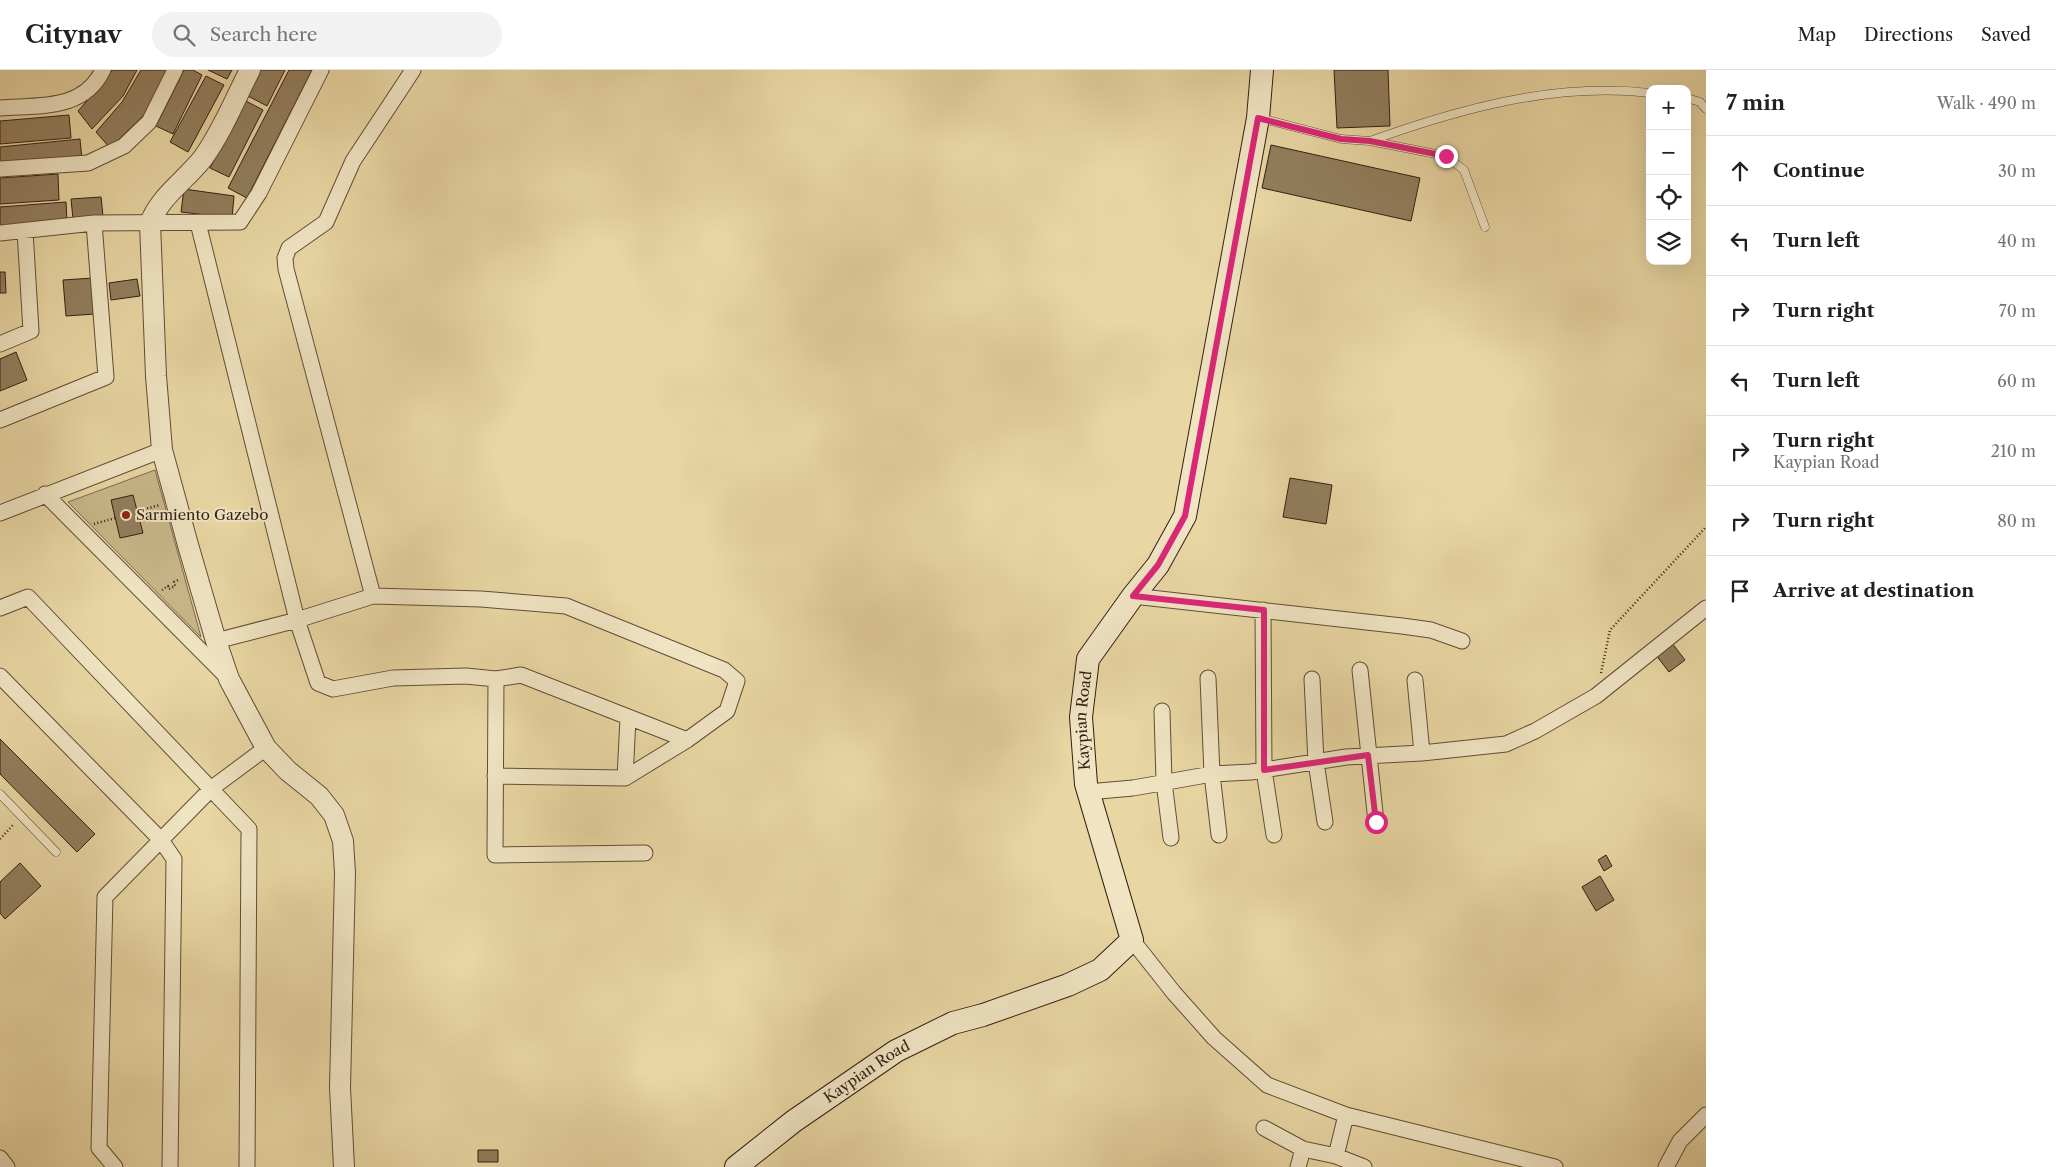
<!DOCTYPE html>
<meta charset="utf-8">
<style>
body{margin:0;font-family:"Libre Caslon Text",serif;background:#f2f2f2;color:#202124}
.controls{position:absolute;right:15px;top:15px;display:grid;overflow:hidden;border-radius:10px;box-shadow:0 5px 20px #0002}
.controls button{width:45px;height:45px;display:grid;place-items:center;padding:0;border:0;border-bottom:1px solid #e0e0e0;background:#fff;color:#202124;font:25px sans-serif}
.stop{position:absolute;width:15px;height:15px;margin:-11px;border:4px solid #db2777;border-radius:50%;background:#fff}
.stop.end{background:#db2777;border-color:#fff;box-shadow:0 1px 5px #0008}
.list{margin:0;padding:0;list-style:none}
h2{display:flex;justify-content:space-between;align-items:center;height:65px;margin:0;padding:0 20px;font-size:21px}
h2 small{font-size:16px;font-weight:400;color:#757577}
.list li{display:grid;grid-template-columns:32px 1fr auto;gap:15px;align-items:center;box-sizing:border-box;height:70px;padding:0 20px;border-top:1px solid #e0e0e0}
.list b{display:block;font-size:19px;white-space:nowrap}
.list p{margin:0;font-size:16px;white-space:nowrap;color:#757577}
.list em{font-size:16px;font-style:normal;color:#757577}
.icon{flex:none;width:28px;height:28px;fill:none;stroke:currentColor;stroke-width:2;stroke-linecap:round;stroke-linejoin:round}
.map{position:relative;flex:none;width:1706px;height:1097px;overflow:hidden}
header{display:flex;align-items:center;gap:30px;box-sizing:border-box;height:70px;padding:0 25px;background:#fff;border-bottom:1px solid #e0e0e0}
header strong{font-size:24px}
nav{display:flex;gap:28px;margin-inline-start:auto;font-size:18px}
.search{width:350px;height:45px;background:#f2f2f2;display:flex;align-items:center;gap:12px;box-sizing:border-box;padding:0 18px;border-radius:28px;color:#757577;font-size:19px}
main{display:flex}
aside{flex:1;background:#fff}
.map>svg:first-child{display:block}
.green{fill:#c9b78a;stroke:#7e6b4e}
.building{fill:#927e5d;stroke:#341f12}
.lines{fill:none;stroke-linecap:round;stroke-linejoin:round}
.service-casing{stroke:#614d36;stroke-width:9}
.minor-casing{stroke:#614d36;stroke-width:17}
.tertiary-casing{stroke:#614d36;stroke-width:22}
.secondary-casing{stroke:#341f12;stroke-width:24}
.path{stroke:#341f12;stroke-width:2.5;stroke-dasharray:1 2.5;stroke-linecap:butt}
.service{stroke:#f0e4c3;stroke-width:8}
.minor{stroke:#f0e4c3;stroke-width:15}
.tertiary{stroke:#f0e4c3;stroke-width:20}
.secondary{stroke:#f0e4c3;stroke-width:22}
.route{stroke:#db2777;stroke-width:6}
.poi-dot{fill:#8f2418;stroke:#f0e4c3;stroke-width:2}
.labels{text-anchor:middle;stroke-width:4;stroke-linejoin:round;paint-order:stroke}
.poi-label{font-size:15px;fill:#341f12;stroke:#f0e4c3;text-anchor:start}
.street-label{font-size:15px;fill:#341f12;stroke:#f0e4c3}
</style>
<header>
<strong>Citynav</strong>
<div class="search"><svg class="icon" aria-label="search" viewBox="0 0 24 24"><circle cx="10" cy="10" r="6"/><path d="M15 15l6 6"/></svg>Search here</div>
<nav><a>Map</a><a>Directions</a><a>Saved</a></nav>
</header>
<main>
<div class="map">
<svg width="1706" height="1097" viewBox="0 0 1706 1097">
<rect width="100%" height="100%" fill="#e8d6a3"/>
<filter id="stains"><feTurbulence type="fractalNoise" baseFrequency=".004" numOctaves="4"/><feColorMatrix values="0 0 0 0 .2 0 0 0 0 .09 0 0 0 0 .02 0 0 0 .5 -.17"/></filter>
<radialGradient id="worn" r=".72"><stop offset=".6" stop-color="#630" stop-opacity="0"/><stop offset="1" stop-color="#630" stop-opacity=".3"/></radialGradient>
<path class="green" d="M155,400L201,567L68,432Z"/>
<path class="building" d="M112,0H137L123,26L92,59L78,41L108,7Z
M141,0H167L145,44L110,78L96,62L122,32Z
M184,0H193L202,5L173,64L156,56Z
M208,0H232L227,9Z
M259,0H285L267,36L246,25Z
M289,0H312L247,128L228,118Z
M1334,0H1388L1390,56L1337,58Z
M206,6L224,15L188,82L170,72Z
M244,30L263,40L229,107L210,98Z
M69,45L71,68L0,74V51Z
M80,69L82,90L0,98V77Z
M1271,75L1420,108L1411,151L1262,118Z
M58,104L59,130L0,134V108Z
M184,119L234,126L232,148L181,142Z
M101,127L103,146L73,149L71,129Z
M66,132L67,151L0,156V137Z
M0,202H5L6,223H0Z
M93,208L95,244L66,246L63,210Z
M137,209L140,226L111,230L109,213Z
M16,282L27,310L0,321V289Z
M1290,408L1332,415L1326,454L1283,447Z
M133,425L143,463L120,468L111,430Z
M1672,573L1685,590L1669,602L1656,585Z
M0,669L95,764L77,782L0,704Z
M1606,785L1612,796L1604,801L1598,790Z
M20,793L41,816L5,849L0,843V812Z
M1600,806L1614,830L1596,841L1582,817Z
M478,1080H498V1092H478Z"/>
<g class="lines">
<g class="service-casing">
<path id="service" d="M1687,28L1700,32L1706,39
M1260,48L1341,69L1370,71L1446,86L1464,100L1485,157
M1370,71C1459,39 1555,12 1650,23
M0,724L56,782"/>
</g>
<g class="minor-casing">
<path id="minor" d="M0,38C39,35 83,41 103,0
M0,99L88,93L124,76L149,52L175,0
M198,153L297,550L318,613L333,619L393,608L466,606L496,609L521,605L687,670
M0,163L94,153L240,152L259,123L321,0
M0,274L31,261L25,161
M0,350L106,307L94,153
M45,424L227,607
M0,443L162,380
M373,526L481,529L566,536L724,600L737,611L727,641L687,670L625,708L495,706
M1133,526L1402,556L1431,560L1462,571
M0,538L28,527L249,759L247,1097
M1263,540L1264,700L1274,765
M216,571L297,550L373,526L286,199L285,188L289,178L326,152L353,91L413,0
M1360,600L1376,752
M0,606L161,770L174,789L170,1097
M1208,608L1212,704L1219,765
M496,609L495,785L645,783
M1312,609L1316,692L1325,752
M1415,610L1422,683
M1162,641L1164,712L1171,768
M625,708L628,648
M1088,722L1133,718L1212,704L1251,702L1346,687L1422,683L1506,674L1535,661L1596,626L1706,538
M1132,870L1174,923L1214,968L1267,1015L1346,1045L1555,1097
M1264,1058L1303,1079L1336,1086L1364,1097
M1336,1086L1346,1045
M0,1088L7,1097
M115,1097L99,1078L105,827L212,718L266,678
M1298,1097L1303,1079
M1666,1097L1680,1071L1706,1045"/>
</g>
<g class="tertiary-casing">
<path id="tertiary" d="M250,0C235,29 222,62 203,88C185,111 161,125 150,153L156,306L162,380L188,475L216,571L229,609L266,678L288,701L319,726L334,745L343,771L345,803L340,1018L344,1097"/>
</g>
<g class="secondary-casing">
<g id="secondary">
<path id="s1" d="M736,1097L794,1051L896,981L953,953L983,945L1068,915L1100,900L1132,870L1086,714L1081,647L1088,589L1133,526L1158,495L1185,446L1258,48L1262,0"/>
</g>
</g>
<path class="path" d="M137,441L160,435
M94,454L115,448
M162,520L168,516L169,519L175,516L174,512L180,509
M1601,603L1610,560L1706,457
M0,769L14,754"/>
<use href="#service" class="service"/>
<use href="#minor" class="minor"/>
<use href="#tertiary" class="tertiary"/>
<use href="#secondary" class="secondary"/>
</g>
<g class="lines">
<path class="route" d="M1376,752L1368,685L1264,700V540L1133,526L1158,495L1185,446L1258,48L1341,69L1370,71L1446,86"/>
</g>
<circle class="poi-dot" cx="126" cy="445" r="5"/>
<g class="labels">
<g class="poi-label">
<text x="136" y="450">Sarmiento Gazebo</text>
</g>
<g class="street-label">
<text dy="5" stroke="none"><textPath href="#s1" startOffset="688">Kaypian Road</textPath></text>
<text dy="5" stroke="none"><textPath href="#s1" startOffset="162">Kaypian Road</textPath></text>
</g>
</g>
<rect width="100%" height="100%" filter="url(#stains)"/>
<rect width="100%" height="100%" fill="url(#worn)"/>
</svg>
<div class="controls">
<button>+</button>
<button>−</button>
<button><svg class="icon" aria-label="locate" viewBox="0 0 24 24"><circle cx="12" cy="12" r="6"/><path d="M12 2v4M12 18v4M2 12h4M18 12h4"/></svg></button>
<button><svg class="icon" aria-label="layers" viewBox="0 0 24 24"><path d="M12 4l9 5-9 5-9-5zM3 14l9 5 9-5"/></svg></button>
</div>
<div class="stop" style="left:1376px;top:752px"></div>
<div class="stop end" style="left:1446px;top:86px"></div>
</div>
<aside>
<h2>7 min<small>Walk · 490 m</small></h2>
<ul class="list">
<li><svg class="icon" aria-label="ahead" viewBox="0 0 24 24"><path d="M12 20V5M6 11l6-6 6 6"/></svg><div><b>Continue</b></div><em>30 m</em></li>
<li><svg class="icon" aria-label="left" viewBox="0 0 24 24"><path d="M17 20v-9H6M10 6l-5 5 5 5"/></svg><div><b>Turn left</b></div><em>40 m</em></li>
<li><svg class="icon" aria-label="right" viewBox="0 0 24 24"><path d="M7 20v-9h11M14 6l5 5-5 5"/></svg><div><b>Turn right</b></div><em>70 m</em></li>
<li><svg class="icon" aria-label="left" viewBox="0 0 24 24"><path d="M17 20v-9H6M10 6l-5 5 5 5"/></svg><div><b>Turn left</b></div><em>60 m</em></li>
<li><svg class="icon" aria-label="right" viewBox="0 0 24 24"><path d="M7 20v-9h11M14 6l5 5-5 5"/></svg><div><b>Turn right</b><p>Kaypian Road</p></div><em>210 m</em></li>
<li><svg class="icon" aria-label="right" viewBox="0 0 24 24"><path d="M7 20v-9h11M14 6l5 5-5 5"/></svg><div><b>Turn right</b></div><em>80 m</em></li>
<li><svg class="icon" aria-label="arrive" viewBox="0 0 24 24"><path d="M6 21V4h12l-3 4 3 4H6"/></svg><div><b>Arrive at destination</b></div></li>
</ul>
</aside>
</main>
